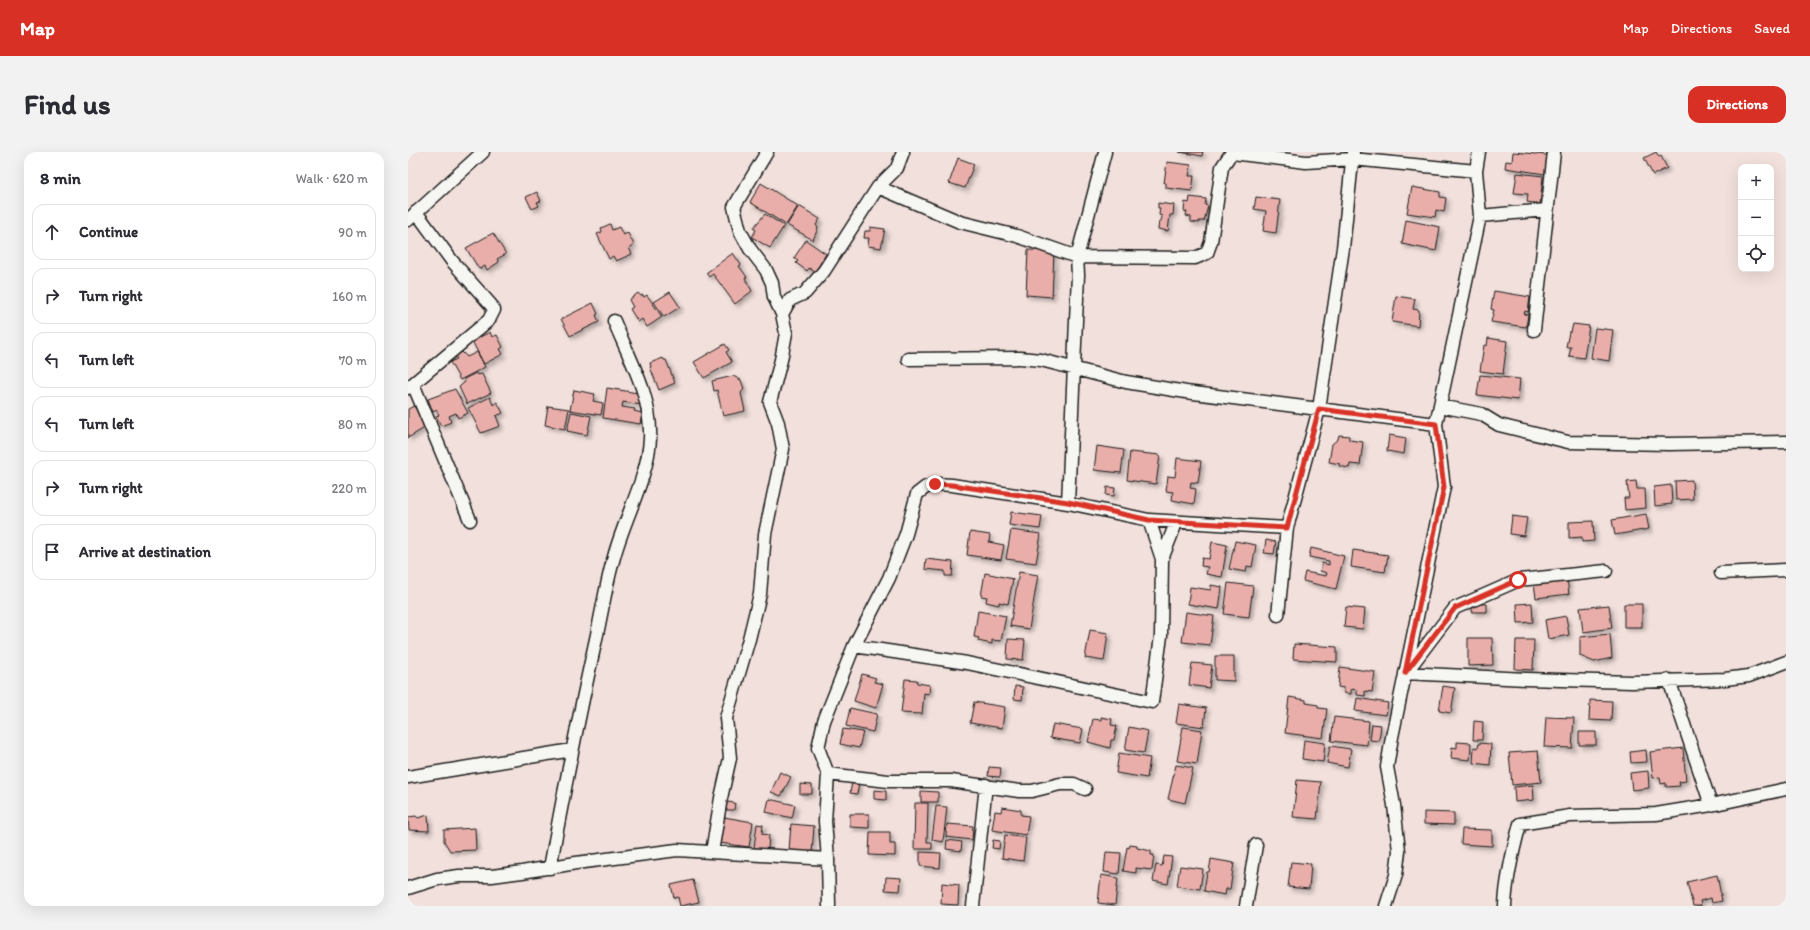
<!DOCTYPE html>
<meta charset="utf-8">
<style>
body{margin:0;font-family:Itim,sans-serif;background:#f2f2f3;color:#2b2b33}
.controls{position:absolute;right:12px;top:12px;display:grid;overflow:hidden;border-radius:8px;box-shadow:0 4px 16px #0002}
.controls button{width:36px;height:36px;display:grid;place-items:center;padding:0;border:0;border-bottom:1px solid #e1e1e2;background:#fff;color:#2b2b33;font:20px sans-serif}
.stop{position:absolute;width:12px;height:12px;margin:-9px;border:3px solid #d93025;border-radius:50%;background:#fff}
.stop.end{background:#d93025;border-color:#fff;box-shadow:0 1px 4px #0008}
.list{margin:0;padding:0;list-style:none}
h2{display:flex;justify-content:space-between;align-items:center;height:52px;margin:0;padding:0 16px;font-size:17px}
h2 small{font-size:13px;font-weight:400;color:#7c7c81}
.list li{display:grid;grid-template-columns:26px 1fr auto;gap:12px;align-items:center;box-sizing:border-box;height:56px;margin:0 8px 8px;padding:0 8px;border:1px solid #e1e1e2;border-radius:12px}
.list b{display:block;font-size:15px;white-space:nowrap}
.list em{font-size:13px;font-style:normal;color:#7c7c81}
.icon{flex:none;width:22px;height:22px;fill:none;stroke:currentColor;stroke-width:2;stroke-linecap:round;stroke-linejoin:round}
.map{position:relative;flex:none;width:1378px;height:754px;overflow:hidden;border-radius:12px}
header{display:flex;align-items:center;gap:24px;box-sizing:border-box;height:56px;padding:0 20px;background:#d93025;color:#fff}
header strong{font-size:19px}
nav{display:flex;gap:22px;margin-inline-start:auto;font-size:14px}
.intro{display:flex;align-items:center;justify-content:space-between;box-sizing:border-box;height:96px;padding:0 24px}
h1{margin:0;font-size:28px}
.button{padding:10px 18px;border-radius:12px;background:#d93025;color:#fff;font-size:14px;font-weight:700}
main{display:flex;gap:24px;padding:0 24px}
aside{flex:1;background:#fff;border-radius:12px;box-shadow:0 4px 16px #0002}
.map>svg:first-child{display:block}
.building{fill:#e9aeaa;stroke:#1c1c1c;filter:url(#shadow)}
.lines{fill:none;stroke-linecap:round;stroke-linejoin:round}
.minor-casing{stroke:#1c1c1c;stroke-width:15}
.minor{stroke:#f6f6f2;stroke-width:12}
.route{stroke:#d93025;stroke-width:5}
</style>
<header>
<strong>Map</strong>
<nav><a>Map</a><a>Directions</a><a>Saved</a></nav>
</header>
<div class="intro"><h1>Find us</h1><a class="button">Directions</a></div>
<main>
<aside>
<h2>8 min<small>Walk · 620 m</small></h2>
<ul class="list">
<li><svg class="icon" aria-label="ahead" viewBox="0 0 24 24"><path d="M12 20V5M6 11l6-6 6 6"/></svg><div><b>Continue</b></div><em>90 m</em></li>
<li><svg class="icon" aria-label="right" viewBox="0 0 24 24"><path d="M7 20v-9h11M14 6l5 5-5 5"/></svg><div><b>Turn right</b></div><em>160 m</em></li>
<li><svg class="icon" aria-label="left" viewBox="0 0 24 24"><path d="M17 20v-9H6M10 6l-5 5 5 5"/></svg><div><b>Turn left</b></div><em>70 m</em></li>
<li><svg class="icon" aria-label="left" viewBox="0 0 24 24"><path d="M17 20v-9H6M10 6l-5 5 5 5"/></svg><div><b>Turn left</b></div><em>80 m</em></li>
<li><svg class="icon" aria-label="right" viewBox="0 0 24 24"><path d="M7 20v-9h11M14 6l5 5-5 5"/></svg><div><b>Turn right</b></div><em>220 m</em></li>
<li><svg class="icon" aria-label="arrive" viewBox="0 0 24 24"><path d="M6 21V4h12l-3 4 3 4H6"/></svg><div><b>Arrive at destination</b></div></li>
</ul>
</aside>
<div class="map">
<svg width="1378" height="754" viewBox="0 0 1378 754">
<defs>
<filter id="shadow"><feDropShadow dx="3" dy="3" stdDeviation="2" flood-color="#0004"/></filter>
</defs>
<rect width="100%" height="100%" fill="#f2e0dc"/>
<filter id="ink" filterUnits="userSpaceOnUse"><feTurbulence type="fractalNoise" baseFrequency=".025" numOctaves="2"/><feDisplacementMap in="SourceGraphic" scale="8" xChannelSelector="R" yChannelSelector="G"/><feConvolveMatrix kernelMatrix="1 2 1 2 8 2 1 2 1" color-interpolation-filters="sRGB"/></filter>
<g filter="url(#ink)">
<path class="building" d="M771,0H795L794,4Z
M1105,0L1139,3L1137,22L1097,16L1098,9L1104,10Z
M1248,0L1251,5L1253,4L1259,16L1245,23L1236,6Z
M550,6L566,12L557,36L541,31Z
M759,10L783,13L781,24H786L784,39L758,36V31H756Z
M1109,21L1135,24L1132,52L1119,50L1120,42L1106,41Z
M353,31L390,54L378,73L342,50Z
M1004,35L1032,40V45L1038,46L1036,60L1028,58L1027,65L999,61Z
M129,40L133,49L129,50L131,54L124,57L118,45Z
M782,45L798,47L797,53L800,54L796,69H791V71L783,70V65L778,64L779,60L776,59L777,50L781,51Z
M848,45L872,48L868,81L855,79L858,59L846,57Z
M750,51L766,53L765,63H762L760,79L750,77L751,69H753L754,64L751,63L752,56H750Z
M391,54L412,67L408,73L410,76L405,88L379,73Z
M357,62L376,74L362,96L344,85L348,78L345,76Z
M998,68L1032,75L1028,99L994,92Z
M202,72L204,78L211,75L215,83L220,81L226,93L221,96L224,102L208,109L205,104L201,107L189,82L194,80L193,76Z
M462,75L477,77L473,96L460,94L461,86H456L457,79H462Z
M85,81L98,102L89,107L91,110L79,118L77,114L71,117L58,96Z
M398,88L418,102L407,120L401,116L399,119L388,111L390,109L386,106Z
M620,98L646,99L644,145L618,143Z
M325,101L333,113L331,114L339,125L337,126L344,139L327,152L305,122L301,125L298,121Z
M1086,139L1122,145L1120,160L1117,159L1116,162L1120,163L1118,175L1083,170L1086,158L1083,157Z
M262,140L272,155L256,165L246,150Z
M230,141L233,144L235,143L236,145L239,143L254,165L239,175L234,167L230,170L222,157L225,155L221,148Z
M988,144L1007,147L1005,157L1011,158L1010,174L984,170Z
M185,151L190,162L188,163L191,170L162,184L153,167Z
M1165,172L1181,174L1176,206L1161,204L1163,195H1158L1161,180H1163Z
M1187,176L1205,178L1201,209L1183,206Z
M82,180L84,185L89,183L95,195L92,197L95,202L76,212L64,189Z
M1080,186L1099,189L1095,222L1072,219L1076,193L1079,194Z
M317,192L321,198L318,200L324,210L296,226L286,210Z
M54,200L59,205L69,200L77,215L52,228L42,210L49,207L47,204Z
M255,206L256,208H258L267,231L251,238L242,215H243L242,211Z
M68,221L69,223L74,222L83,241L59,252L51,235L57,230L56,227Z
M1072,223L1112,227L1110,248L1069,243Z
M325,224L333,228L336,237L333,241L337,259L315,264L309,238L306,239L304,229Z
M199,236L236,242L234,253L215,250L214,255L227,257L226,259L234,261L232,272L195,266Z
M47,237L60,261L50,266L48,261L41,264L43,270L33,274L28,264L31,263L28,257L25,260L20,247Z
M166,238L187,242L185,249L195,251L193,263L162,258Z
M82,245L85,253L89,250L95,261L88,264L92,274L73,281L60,256Z
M6,254L18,275L0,286V257Z
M140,254L161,257L157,277L137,273Z
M163,260L183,264L179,283L159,279Z
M931,283L941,284V288L955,290L952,313L942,312L941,316L931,314L932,312L921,310L924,292L930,287Z
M981,283L998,286L996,302L979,299Z
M689,294L716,298L713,321L686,318Z
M722,300L752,303L748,332L719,328Z
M769,306L793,309L790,331L783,330L782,336L788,337L786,352L764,348L765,340L758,339L760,324L767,325Z
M1284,328L1285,347L1268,348L1267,329Z
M1228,329L1229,337H1237L1238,356L1217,358L1216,346H1221L1219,330Z
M1263,333L1264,352L1247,354L1246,335Z
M699,335L707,336L706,344L698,343Z
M603,360L634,364L632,377L601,373Z
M1238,362L1241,377L1207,383L1204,368Z
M1104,364L1119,366L1116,384L1102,382Z
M1185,369L1186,389L1174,390V385L1161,386V370Z
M603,378L633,382L628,411L598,407Z
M562,380L582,383L581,390L596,393L593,408L559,403Z
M858,388L868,390L866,402L856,401Z
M827,389L848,393L844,415L839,414L838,420L821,417Z
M804,390L819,393L814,425L798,422L800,415L793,414L794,406L801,407Z
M903,396L936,404L928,437L895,429L897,420L918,424L919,421L912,419L914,411L921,413V409L901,405Z
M945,398L980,403L977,420L943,415Z
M518,407L545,410L544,424H537V419L517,417Z
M611,420L630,423L621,477L602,474Z
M577,421L605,427L600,452L591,450V453L578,450L579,445L573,444Z
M1159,427L1161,442L1128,446L1126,431Z
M820,431L845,434L841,465L816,462Z
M803,433L814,435L811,457L780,452L782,435L803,438Z
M1124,451L1125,470L1110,471L1109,452Z
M1064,452H1079V460H1064Z
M1216,452H1234V475H1216Z
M1201,453L1204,476L1175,480L1172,456Z
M938,455L957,457L955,477L936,475Z
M570,459L598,464L593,489L584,488V492L570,489L571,486L566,485Z
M778,460L806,464L802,493L774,490Z
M1158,464L1161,483L1140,487L1137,468Z
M682,478L700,481L696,509L677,506Z
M1202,482L1204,506L1186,510L1172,504V485Z
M1060,486H1084L1085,513L1060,514Z
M600,487L617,488L615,508L599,507Z
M1108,488H1126L1125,518L1107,517Z
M886,492L929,495V510L885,507Z
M807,504H826V529L807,528Z
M784,511L804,513L801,536L781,533Z
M932,515L967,520L964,540L957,539V544L949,543V538L943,537V542L936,541V536L930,535Z
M454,522L468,526L466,530L475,532L468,556L446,549Z
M497,527L509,528V531L522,533L521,542L516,541L514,562L493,561Z
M607,534L615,535L614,548L606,547Z
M1035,534L1047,536L1043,561L1031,559Z
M881,545L898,548V551L910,553V556L919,557L915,586L877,581Z
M949,546L980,551L978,563L947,559Z
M1182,548L1204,549L1203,569L1181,568Z
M566,550L597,555L594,576L562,571Z
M771,552L798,556L796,575L768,571Z
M442,556L469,562L465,580L438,574Z
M693,565L704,567L703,573L709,574L706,588H703L702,596L680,590L685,567L693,568Z
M926,565L961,569L959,593L923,589Z
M1138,565L1166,566L1164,596L1136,595Z
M1066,569L1075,570L1074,588H1065Z
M645,572L675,577L672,591L642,586Z
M964,572L973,573L971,589L962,588Z
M721,575L740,579L736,601L717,598Z
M775,575L794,578L789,612L769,609Z
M435,577L455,580L451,596L432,592Z
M1171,580H1188V593H1171Z
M896,588L917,591L915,610L894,607Z
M1049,590L1063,591L1062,608L1043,606L1044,595L1049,596Z
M1071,591L1083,592L1082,613L1065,611L1066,595L1070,596Z
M922,594L943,597L940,615L919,611Z
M1275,596L1278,629L1271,630L1272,634L1258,635V631L1253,632L1252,625L1245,626L1242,600Z
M1238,598L1239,610L1223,611L1222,600Z
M1130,599L1133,630L1104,633L1101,601Z
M711,601L742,606L739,626L708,621Z
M768,613L785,616L777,651L760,647Z
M581,615L593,616L592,625L580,624Z
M1240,619L1241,636L1224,638L1222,621Z
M372,620L383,625L373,644L363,640Z
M889,628L913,630L909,667L885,665Z
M444,630L451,631L449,642L442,641Z
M392,632L404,633V642H392Z
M1125,633L1126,648L1107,650L1106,635Z
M466,638L478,639V648L466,647Z
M513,639L530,640V650H513Z
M361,647L387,653L384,666L358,660Z
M319,650L327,651L326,658H318Z
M507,651H520L519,690H524V697H506Z
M528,654L539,655L535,690L524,688Z
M594,655L613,658V663L621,664L618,683L584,678L587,659L593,660Z
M1016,660L1046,661V673L1016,672Z
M442,662H461V676L442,675Z
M20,663L21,679L1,678L0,665L8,664L10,666Z
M316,665L345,670L341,695L312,691Z
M349,672L355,673L354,682L361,683L360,697L346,696Z
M383,672L406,674L404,701L381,699Z
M539,672L565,674L564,688L538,685Z
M67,676L68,698L42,699L36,689V678Z
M1054,677L1084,678V694L1053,692Z
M462,680H482V692H487V704L461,703Z
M597,683L618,686L615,709L594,706Z
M539,688L554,690L553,699L538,697Z
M585,688L592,689L591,697L584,696Z
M722,693L729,694V696L743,699V703H746L744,718L728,716V721L715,719L719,695L721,696Z
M512,700L533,701L532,716L512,714Z
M698,700L713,701L711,722L696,720Z
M756,704L764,705L760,732L745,729L748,713L754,714Z
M803,707L826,711L822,737H818L817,743L796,739L799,720H801Z
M883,710L903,712L901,737L880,735Z
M772,714L795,717L792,737L769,734Z
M693,723L710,726L707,753L690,751Z
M1309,723L1314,749L1304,751L1303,746L1292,749L1293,754H1285L1279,730Z
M478,725L493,726L492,739L477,738Z
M285,728L291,750L272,754L270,745L266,746L263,733Z
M534,731L551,733L550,753L533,752Z"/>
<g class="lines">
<g class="minor-casing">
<path id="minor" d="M824,1L898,10L944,7L1068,19
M470,35L552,70L609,84L669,105L787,106L799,101L803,90L814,15L824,0
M1072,64L1138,58
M0,68L75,0
M374,162L382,148L397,141L416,119L470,35L489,16L495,0
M1126,178L1146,0
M500,207L612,206L633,208L718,230L778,240L1028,272
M5,232L62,368
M0,236L81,168L86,158L83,153L44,109L8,60
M1032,254L1073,262L1091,273L1160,290L1261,292L1378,290
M660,351L670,123L669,105L697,0
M754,407L768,371
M1313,421L1378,418
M870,463L879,376L911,257L935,96L945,0
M446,494L559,511L744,550L753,484L754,407L741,368
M999,519L1047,456L1111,428L1198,419
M997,521L1118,527L1224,530L1317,527L1341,524L1378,510
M1261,528L1303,653
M420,622L480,629H543L611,639H624L652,632H666L677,637
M0,625L164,598
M304,700L313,646L322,606L318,566L341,487L352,442L357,382L375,297L370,271L362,250L373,208L378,181L374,162L366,145L364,131L358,118L342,97L332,79L326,55L359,0
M142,716C156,639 171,563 188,487C194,460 198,432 206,405C216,367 240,325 242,287C244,244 222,208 206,169
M0,736L29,727L51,724H84L114,720L168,711L269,698L420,707
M421,754L420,707L417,669L420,622L410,596L416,569L446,494L481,426L498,382L509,342L518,335L527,332L544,333L660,351L741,368L879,376
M565,754L578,633
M838,754L848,693
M978,754L988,723L991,699L986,653L979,615L984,585L1036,335L1028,272L1072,64L1068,19L1071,0
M1097,754C1098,727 1105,698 1112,672L1162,664L1248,662L1303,653L1378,637"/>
</g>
<use href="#minor" class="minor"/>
</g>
</g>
<g class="lines" filter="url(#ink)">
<path class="route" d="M527,332L544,333L660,350L741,368L879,376L911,257L1028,272L1036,335L997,521L1047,456L1110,428"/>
</g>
</svg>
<div class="controls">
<button>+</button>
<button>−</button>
<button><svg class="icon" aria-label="locate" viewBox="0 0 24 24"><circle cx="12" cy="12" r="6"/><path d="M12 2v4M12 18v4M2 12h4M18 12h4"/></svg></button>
</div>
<div class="stop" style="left:1110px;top:428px"></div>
<div class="stop end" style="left:527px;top:332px"></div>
</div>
</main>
